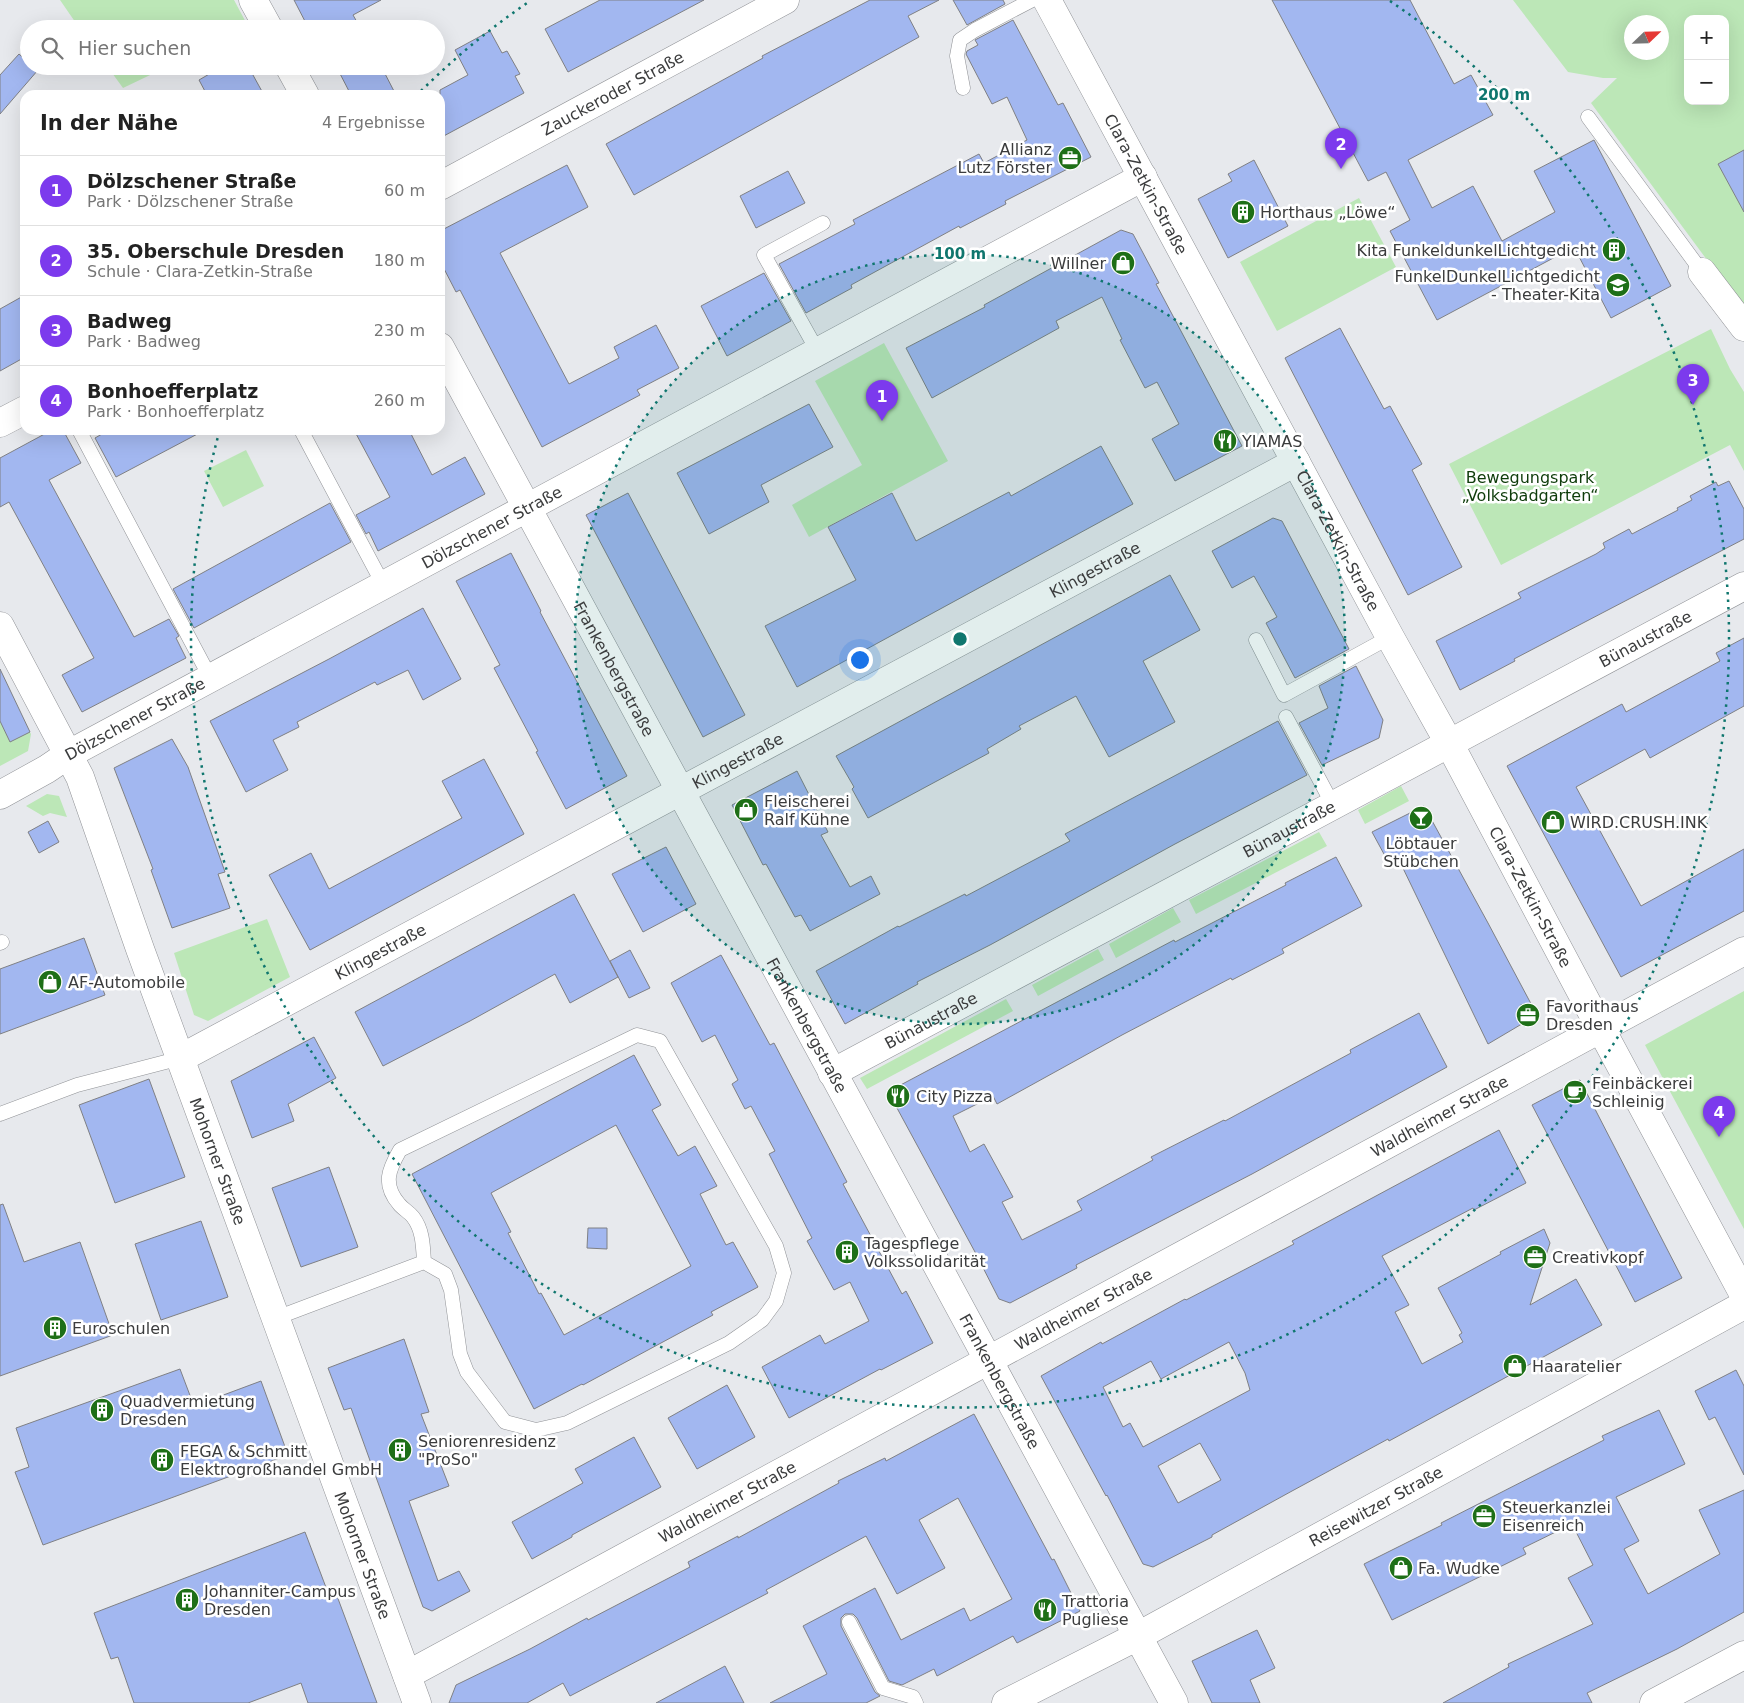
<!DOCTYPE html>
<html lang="de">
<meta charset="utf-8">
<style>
body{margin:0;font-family:"DejaVu Sans",sans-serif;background:#f6f6f6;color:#222}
.controls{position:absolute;right:15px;top:15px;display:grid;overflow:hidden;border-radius:10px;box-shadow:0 5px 20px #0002}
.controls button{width:45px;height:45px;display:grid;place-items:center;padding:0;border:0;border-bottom:1px solid #e0e0e0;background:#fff;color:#222;font:25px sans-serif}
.compass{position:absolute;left:1624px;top:15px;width:45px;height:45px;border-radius:50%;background:#fff;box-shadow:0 5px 20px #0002;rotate:67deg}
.you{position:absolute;left:859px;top:659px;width:18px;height:18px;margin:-12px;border:4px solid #fff;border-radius:50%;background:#1a73e8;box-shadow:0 0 0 8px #1a73e833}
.badge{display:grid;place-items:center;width:32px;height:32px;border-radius:50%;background:#7c3aed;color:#fff;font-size:16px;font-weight:700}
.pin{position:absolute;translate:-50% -41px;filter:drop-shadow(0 1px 2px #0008)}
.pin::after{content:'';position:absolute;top:26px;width:18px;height:15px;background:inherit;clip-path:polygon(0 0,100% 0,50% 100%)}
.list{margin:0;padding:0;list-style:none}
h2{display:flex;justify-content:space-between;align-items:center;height:65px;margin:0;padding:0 20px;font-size:21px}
h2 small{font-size:16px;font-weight:400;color:#767676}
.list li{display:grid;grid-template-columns:32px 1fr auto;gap:15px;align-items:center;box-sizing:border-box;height:70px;padding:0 20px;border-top:1px solid #e0e0e0}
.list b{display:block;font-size:19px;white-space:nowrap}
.list p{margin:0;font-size:16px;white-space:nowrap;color:#767676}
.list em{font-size:16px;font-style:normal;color:#767676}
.icon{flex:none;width:28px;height:28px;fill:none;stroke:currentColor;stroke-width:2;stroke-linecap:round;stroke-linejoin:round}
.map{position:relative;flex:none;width:1744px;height:1703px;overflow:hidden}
.search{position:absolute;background:#fff;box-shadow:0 5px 20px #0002;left:20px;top:20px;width:425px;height:55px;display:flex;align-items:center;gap:12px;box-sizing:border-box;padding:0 18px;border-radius:28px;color:#767676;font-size:19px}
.panel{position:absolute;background:#fff;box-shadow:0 5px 20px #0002;left:20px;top:90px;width:425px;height:345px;border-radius:15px}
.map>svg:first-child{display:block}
.green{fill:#bce7b7;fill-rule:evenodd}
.building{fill:#a2b7f0;stroke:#7f8084;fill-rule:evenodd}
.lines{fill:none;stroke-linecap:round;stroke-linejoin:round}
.lane-casing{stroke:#909296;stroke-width:15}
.street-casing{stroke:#909296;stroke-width:29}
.lane{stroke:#fff;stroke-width:14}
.street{stroke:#fff;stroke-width:28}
.ring{fill:none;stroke:#0f766e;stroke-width:2.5;stroke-dasharray:2.5 5}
.labels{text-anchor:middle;stroke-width:5;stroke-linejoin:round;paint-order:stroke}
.street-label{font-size:16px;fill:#3b3c3d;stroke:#fff}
.poi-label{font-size:16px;fill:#3b3c3d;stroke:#fff;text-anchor:start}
.park-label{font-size:16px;fill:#0e3c0a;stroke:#fff}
.centre{fill:#0f766e;stroke:#fff;stroke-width:2.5}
.ring-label{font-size:15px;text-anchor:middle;font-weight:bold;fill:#0f766e;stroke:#fff;stroke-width:5;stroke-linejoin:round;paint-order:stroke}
</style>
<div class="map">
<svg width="1744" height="1703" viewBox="0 0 1744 1703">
<rect width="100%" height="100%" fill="#e7e9ed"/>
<path class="green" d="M60,0H234L249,28L80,29Z
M1513,0H1744V310L1591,103L1617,78H1603L1568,72ZM1688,19H1725V101H1688ZM1632,22H1662V52H1632Z
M107,66H169L123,88Z
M1359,198L1396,267L1277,331L1240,262Z
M1711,329L1730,369L1744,392V471L1730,445L1501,565L1449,464Z
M884,343L948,461L809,537L792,505L862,465L815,381Z
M246,450L264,486L223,507L204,471Z
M0,676L31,734L28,751L0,766Z
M1401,786L1409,801L1365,824L1358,810Z
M47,794L59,796L67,817L50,813L43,816L26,806Z
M1319,832L1327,846L1196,914L1189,900Z
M1173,908L1181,922L1116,958L1109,944Z
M267,919L290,977L208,1021L194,1015L174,953Z
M1098,949L1104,960L1038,996L1032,985Z
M1744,991V1229L1645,1045Z
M1006,999L1013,1011L867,1089L860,1078Z"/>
<path class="building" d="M294,0H381L353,15L361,29H309Z
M600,0H704L568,72L545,29Z
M870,0H939L908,16L919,37L634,195L606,144L763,58L762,56Z
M953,0H1003L1005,4L967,25Z
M1272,0H1410L1454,84L1471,75L1493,115L1408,160L1432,208L1473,186L1502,241L1555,212L1534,171L1594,140L1671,286L1611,318L1574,247L1437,320L1390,231L1410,220L1386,172L1368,181Z
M1013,20L1058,105L1063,103L1091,157L1005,201L1006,204L960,228L959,226L851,285L852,288L806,313L779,264L855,224L853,220L979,154L984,163L1027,140L1007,97L992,104L966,54L967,51L978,45L975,40Z
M490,31L502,53L507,51L520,74L515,76L524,93L440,138V90L468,75L455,50Z
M19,54L29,63V66H33L38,70L0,114V75Z
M223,66H248L264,95H207L199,80Z
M336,66H381L396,95H351Z
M1744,150V212L1718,164Z
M1254,160L1288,226L1228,258L1198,199L1232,181L1228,174Z
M567,165L588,207L500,253L569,384L619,358L614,347L656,325L679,368L637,390L640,395L542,447L460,290L456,292L440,261V231Z
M788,171L805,203L756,228L740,196Z
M1121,230L1133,234L1159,283L1156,284L1242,446L1175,481L1152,439L1179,424L1157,382L1145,388L1120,340L1122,339L1102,297L1056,321L1059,328L932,398L906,348L985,307L984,305Z
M764,273L791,321L727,356L701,306Z
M25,295V357L0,371V309Z
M1340,328L1384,409L1390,406L1422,464L1412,470L1462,567L1408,595L1285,358Z
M809,404L833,447L761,485L769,502L709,534L677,473Z
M52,430H63L81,463L49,480L134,637L169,619L179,636L176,638L186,658L82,712L62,675L94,658L9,502L0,507V458Z
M109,430H205L116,477L95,438Z
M354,430H409L432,475L465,457L485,494L378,551L369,532L366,534L356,515L390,497Z
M1101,446L1133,504L797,687L765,626L856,580L828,527L892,493L916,541L1009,492L1011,496Z
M1729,481L1744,509V539L1514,659L1515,661L1460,690L1436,641L1521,598L1518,593L1596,554L1605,548L1603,543L1629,529L1632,534L1678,510L1677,508L1692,500L1690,496L1716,482L1718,486Z
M628,493L745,715L703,737L586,515Z
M330,503L351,542L194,628L173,589Z
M1273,518L1282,521L1349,649L1295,678L1266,623L1277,617L1254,576L1232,588L1212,551Z
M511,553L541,611L540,612L627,776L566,809L536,752L538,751L494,668L500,665L456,581Z
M1170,575L1200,630L1143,661L1175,722L1109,757L1076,696L1019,726L1021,729L987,749L989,753L868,818L852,789L854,787L836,756Z
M423,608L461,679L423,700L408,670L377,685L375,682L297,722L299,727L273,740L288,770L246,792L210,721L329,659Z
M1744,638V706L1650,758L1645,749L1576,787L1641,906L1744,849V911L1621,977L1507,766L1622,704L1626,712L1720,661L1716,653Z
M1356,666L1383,720L1379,738L1322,765L1299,723L1328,708L1319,686Z
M0,669L30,732L10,742L0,721Z
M1278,721L1307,775L1175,844L990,945L917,982L918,984L845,1024L816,971L898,926L899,927L965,894L966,896L1070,841L1065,834Z
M172,739L188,767L225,872L218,874L230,908L172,928L151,870L153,869L114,768Z
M484,759L524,834L310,950L269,875L311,853L329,889L462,818L442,781Z
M797,771L828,832L821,835L850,887L871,876L880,894L810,931L801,915L795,917L766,864L763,865L732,805Z
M1424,806L1488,923L1537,1015L1488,1044L1400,862L1391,867L1372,832Z
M48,821L59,842L39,853L28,832Z
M666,847L696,904L643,932L612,874Z
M1336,857L1362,906L1282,949L1284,953L1232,980L1231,978L1122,1035L997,1104L993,1096L953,1116L970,1152L984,1144L1013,1197L1002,1202L1022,1240L1082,1210L1077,1201L1153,1160L1151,1157L1224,1120L1225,1121L1351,1053L1350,1050L1419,1013L1447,1067L1252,1174L1076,1265L1077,1268L1010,1303L999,1299L975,1252L891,1097L893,1089L1174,940L1175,942L1286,885L1285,883Z
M574,894L618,977L570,1003L555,974L470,1021L383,1066L355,1012Z
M84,938L105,995L0,1034V969Z
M630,950L650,988L629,998L610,961Z
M721,955L770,1045L774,1043L847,1182L843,1184L902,1294L906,1291L933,1343L881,1370L880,1369L789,1418L762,1367L820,1335L825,1344L869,1321L850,1282L834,1290L807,1241L812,1238L769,1154L775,1151L751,1106L745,1109L732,1084L738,1080L715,1035L702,1042L671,983Z
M314,1037L336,1078L288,1104L294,1121L252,1138L231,1081Z
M634,1055L661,1105L652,1110L678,1156L695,1146L717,1186L700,1194L726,1245L733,1242L758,1287L711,1312L713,1315L583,1385L582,1384L534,1409L412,1174ZM616,1125L691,1266L564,1335L541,1293L539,1294L508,1233L511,1232L491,1193Z
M149,1079L185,1177L115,1203L79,1105Z
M1580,1080L1682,1278L1635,1302L1532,1105Z
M1499,1130L1526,1183L1474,1210L1473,1208L1382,1256L1409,1305L1395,1312L1422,1364L1463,1342L1459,1335L1462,1333L1438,1288L1501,1254L1500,1252L1544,1229L1550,1243L1530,1305L1576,1279L1602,1325L1389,1441L1388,1439L1292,1491L1212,1535V1537L1153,1567L1143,1564L1107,1495L1106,1496L1041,1376L1101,1342L1102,1344L1185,1299L1186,1300L1294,1244L1292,1241ZM1229,1342L1245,1373L1250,1390L1143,1447L1130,1423L1123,1427L1103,1387L1151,1361L1161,1379ZM1200,1443L1221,1480L1178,1503L1158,1466Z
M329,1167L358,1247L301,1267L272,1188Z
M3,1204L24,1262L80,1242L113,1335L0,1376V1205Z
M201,1221L228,1297L161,1320L135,1244Z
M588,1228H607V1249L587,1248Z
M404,1339L429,1412L421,1414L449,1486L409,1501L438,1581L459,1571L470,1591L432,1611L423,1607L351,1408L344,1410L328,1368Z
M180,1369L194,1406L261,1381L288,1455L43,1545L15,1472L29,1467L16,1428Z
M1736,1370L1744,1386V1475L1715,1417L1709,1420L1695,1391Z
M727,1385L755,1437L697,1469L668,1418Z
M1659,1410L1685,1464L1616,1497L1639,1541L1624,1549L1648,1594L1720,1554L1699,1510L1744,1490V1612L1677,1649L1587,1693L1592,1703H1443L1509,1667L1508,1664L1593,1624L1568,1578L1593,1565L1572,1524L1523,1548L1526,1554L1392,1620L1364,1564L1442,1525L1441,1523L1604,1440L1602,1436Z
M974,1414L1052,1560L1054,1559L1080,1611L1017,1643L1013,1636L937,1676L934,1669L902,1685L889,1681L857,1618L853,1614H845L841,1618V1626L875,1692L880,1696L866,1703H770L827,1674L803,1626L875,1588L901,1640L964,1608L970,1621L1012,1599L958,1498L919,1520L945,1568L897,1594L866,1536L766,1590L768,1593L570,1696L563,1683L527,1703H449L456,1685L530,1649L587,1618L588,1620L690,1567L688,1562L738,1536V1538L839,1483L838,1481L885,1458L886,1461Z
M634,1437L661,1487L572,1535V1537L532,1559L512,1522L583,1483L575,1469Z
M305,1532L330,1598L337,1596L377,1703H308L301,1683L248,1703H134L118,1657L111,1659L94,1613Z
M1257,1630L1275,1668L1250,1680L1260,1703H1212L1192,1661Z
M725,1666L744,1703H656Z"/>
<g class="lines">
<g class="lane-casing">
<path id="lane" d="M963,88L957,56L960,40L975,30L1032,0
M1588,117L1702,272
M818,352L764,255L823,223
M79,430L211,679
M301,430L384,586
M1256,640L1284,695L1390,637
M1286,717L1333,805
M0,943L2,942
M637,1035L660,1041L776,1246L784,1273L776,1301L762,1320L729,1343L567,1423L536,1430L505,1422L467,1372L460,1354L451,1290L445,1274L424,1262C423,1246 423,1230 413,1217C409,1212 403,1209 399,1204C382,1184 389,1169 400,1150Z
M0,1114L77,1085L181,1058
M276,1318L424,1262
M849,1622L883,1688L913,1697L916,1703"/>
</g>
<g class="street-casing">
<g id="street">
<path d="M253,0L269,29"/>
<path id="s1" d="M1047,0L1390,637L1449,743L1587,1003L1744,1295"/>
<path d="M289,66L305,95"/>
<path id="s2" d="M440,186L785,0"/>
<path d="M1702,272L1744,327"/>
<path id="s3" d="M440,347L1174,1703"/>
<path d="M0,423L25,410"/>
<path id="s4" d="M0,626L80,777L140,949L417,1703"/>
<path id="s5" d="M0,795L47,769L69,754L1143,177"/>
<path id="s6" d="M181,1058L1296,462"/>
<path id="s7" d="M832,1073L1744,586"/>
<path id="s8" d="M407,1675L1744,951"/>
<path id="s9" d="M1006,1703L1138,1636L1744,1305"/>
<path d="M1654,1703L1744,1655"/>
</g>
</g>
<use href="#lane" class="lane"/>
<use href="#street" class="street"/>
</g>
<circle cx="960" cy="639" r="385" fill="#0f766e" fill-opacity=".12"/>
<g class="ring">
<circle cx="960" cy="639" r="385"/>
<path d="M421 91A769 769 0 0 1 530 1M1390 1A769 769 0 1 1 219 433"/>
</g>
<defs>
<g id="office-disc" transform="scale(1.25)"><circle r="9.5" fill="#1e6f17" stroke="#fff"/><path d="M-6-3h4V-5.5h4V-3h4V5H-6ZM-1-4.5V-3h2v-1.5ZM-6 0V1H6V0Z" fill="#fff"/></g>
<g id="building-disc" transform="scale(1.25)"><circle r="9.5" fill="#1e6f17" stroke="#fff"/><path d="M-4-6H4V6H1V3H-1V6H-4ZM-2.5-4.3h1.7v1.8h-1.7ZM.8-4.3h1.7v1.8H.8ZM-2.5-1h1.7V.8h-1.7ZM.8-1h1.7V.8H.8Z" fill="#fff"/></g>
<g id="shop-disc" transform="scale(1.25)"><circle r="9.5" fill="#1e6f17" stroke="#fff"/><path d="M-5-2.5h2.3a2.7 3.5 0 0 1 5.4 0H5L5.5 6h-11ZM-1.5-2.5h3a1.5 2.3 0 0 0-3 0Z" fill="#fff"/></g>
<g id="school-disc" transform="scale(1.25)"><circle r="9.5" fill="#1e6f17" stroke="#fff"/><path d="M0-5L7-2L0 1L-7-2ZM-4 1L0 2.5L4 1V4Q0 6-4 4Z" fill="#fff"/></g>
<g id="restaurant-disc" transform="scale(1.25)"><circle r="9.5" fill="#1e6f17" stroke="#fff"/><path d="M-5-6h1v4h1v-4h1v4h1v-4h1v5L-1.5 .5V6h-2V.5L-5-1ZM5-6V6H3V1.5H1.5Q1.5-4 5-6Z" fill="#fff"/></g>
<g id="bar-disc" transform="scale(1.25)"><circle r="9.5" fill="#1e6f17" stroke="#fff"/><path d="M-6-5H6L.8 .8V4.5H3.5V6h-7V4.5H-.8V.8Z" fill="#fff"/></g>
<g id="cafe-disc" transform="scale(1.25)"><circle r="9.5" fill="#1e6f17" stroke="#fff"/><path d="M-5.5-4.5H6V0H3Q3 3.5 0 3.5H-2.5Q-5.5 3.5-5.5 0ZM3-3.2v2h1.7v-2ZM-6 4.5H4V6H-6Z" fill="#fff"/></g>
</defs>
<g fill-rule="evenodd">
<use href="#office-disc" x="1070" y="158"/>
<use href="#building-disc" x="1243" y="212"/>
<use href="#building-disc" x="1614" y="250"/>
<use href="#shop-disc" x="1123" y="263"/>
<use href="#school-disc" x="1618" y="285"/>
<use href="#restaurant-disc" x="1225" y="441"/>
<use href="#shop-disc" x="746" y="810"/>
<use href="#bar-disc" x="1421" y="818"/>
<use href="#shop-disc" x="1553" y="822"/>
<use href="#shop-disc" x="50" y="982"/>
<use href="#office-disc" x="1528" y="1015"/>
<use href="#cafe-disc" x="1575" y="1092"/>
<use href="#restaurant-disc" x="898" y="1096"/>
<use href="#building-disc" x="847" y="1252"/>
<use href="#office-disc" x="1535" y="1257"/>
<use href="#building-disc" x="55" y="1328"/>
<use href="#shop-disc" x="1515" y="1366"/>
<use href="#building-disc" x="102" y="1410"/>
<use href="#building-disc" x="400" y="1450"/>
<use href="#building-disc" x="162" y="1460"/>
<use href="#office-disc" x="1484" y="1516"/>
<use href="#shop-disc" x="1401" y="1568"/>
<use href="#building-disc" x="187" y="1600"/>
<use href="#restaurant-disc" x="1045" y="1610"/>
</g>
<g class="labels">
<g class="street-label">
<text dy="6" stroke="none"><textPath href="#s2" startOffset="196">Zauckeroder Straße</textPath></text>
<text dy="6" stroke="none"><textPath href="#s1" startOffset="209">Clara-Zetkin-Straße</textPath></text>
<text dy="6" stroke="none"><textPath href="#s5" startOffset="560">Dölzschener Straße</textPath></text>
<text dy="6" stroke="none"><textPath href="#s1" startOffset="614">Clara-Zetkin-Straße</textPath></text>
<text dy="6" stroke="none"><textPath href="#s6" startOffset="1036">Klingestraße</textPath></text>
<text dy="6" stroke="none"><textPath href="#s7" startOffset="922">Bünaustraße</textPath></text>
<text dy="6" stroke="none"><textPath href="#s3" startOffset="366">Frankenbergstraße</textPath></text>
<text dy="6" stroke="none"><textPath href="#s5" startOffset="155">Dölzschener Straße</textPath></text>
<text dy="6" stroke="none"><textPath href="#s6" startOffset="631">Klingestraße</textPath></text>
<text dy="6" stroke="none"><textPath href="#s7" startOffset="518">Bünaustraße</textPath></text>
<text dy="6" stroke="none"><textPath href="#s1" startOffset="1019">Clara-Zetkin-Straße</textPath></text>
<text dy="6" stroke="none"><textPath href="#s6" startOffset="226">Klingestraße</textPath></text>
<text dy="6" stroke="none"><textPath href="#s7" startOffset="112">Bünaustraße</textPath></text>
<text dy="6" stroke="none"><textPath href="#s3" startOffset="771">Frankenbergstraße</textPath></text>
<text dy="6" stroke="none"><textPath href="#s8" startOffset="1174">Waldheimer Straße</textPath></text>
<text dy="6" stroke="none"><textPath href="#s4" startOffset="579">Mohorner Straße</textPath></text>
<text dy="6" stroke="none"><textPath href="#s8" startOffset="769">Waldheimer Straße</textPath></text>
<text dy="6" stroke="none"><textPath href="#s3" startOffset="1176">Frankenbergstraße</textPath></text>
<text dy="6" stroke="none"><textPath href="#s8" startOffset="364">Waldheimer Straße</textPath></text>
<text dy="6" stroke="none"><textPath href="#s9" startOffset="419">Reisewitzer Straße</textPath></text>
<text dy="6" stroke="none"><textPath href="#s4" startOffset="999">Mohorner Straße</textPath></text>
</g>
<g class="poi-label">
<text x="1052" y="155" text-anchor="end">Allianz<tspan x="1052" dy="18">Lutz Förster</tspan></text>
<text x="1260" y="218">Horthaus „Löwe“</text>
<text x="1596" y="256" text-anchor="end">Kita FunkeldunkelLichtgedicht</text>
<text x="1106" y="269" text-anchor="end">Willner</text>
<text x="1600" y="282" text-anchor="end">FunkelDunkelLichtgedicht<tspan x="1600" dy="18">- Theater-Kita</tspan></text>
<text x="1242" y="447">YIAMAS</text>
<text x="764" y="807">Fleischerei<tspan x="764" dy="18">Ralf Kühne</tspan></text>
<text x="1570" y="828">WIRD.CRUSH.INK</text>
<text x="1421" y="849" text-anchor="middle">Löbtauer<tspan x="1421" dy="18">Stübchen</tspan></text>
<text x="68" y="988">AF-Automobile</text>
<text x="1546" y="1012">Favorithaus<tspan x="1546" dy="18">Dresden</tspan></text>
<text x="1592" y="1089">Feinbäckerei<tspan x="1592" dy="18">Schleinig</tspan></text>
<text x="916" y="1102">City Pizza</text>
<text x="864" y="1249">Tagespflege<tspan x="864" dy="18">Volkssolidarität</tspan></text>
<text x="1552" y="1263">Creativkopf</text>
<text x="72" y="1334">Euroschulen</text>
<text x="1532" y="1372">Haaratelier</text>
<text x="120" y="1407">Quadvermietung<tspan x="120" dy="18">Dresden</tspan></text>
<text x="418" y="1447">Seniorenresidenz<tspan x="418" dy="18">"ProSo"</tspan></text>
<text x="180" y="1457">FEGA &amp; Schmitt<tspan x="180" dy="18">Elektrogroßhandel GmbH</tspan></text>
<text x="1502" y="1513">Steuerkanzlei<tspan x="1502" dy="18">Eisenreich</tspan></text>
<text x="1418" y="1574">Fa. Wudke</text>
<text x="204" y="1597">Johanniter-Campus<tspan x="204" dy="18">Dresden</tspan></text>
<text x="1062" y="1607">Trattoria<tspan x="1062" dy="18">Pugliese</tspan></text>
</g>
<g class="park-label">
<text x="1530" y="483">Bewegungspark<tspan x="1530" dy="18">„Volksbadgarten“</tspan></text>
</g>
</g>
<circle cx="960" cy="639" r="8" class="centre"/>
<g class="ring-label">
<text x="1504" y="100">200 m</text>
<text x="960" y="259">100 m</text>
</g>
</svg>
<div class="controls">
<button>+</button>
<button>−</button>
</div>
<svg class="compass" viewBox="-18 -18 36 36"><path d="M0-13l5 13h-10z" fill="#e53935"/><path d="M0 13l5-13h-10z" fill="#767676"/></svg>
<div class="you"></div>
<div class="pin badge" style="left:882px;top:421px">1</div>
<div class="pin badge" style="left:1341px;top:169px">2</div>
<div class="pin badge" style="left:1693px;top:405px">3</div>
<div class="pin badge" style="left:1719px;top:1137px">4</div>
<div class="search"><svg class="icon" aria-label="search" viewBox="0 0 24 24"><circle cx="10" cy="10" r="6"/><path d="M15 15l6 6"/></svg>Hier suchen</div>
<section class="panel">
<h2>In der Nähe<small>4 Ergebnisse</small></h2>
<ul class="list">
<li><span class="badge">1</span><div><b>Dölzschener Straße</b><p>Park · Dölzschener Straße</p></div><em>60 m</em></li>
<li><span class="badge">2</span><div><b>35. Oberschule Dresden</b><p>Schule · Clara-Zetkin-Straße</p></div><em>180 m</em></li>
<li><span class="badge">3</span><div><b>Badweg</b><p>Park · Badweg</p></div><em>230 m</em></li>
<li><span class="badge">4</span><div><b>Bonhoefferplatz</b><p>Park · Bonhoefferplatz</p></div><em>260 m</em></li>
</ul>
</section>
</div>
